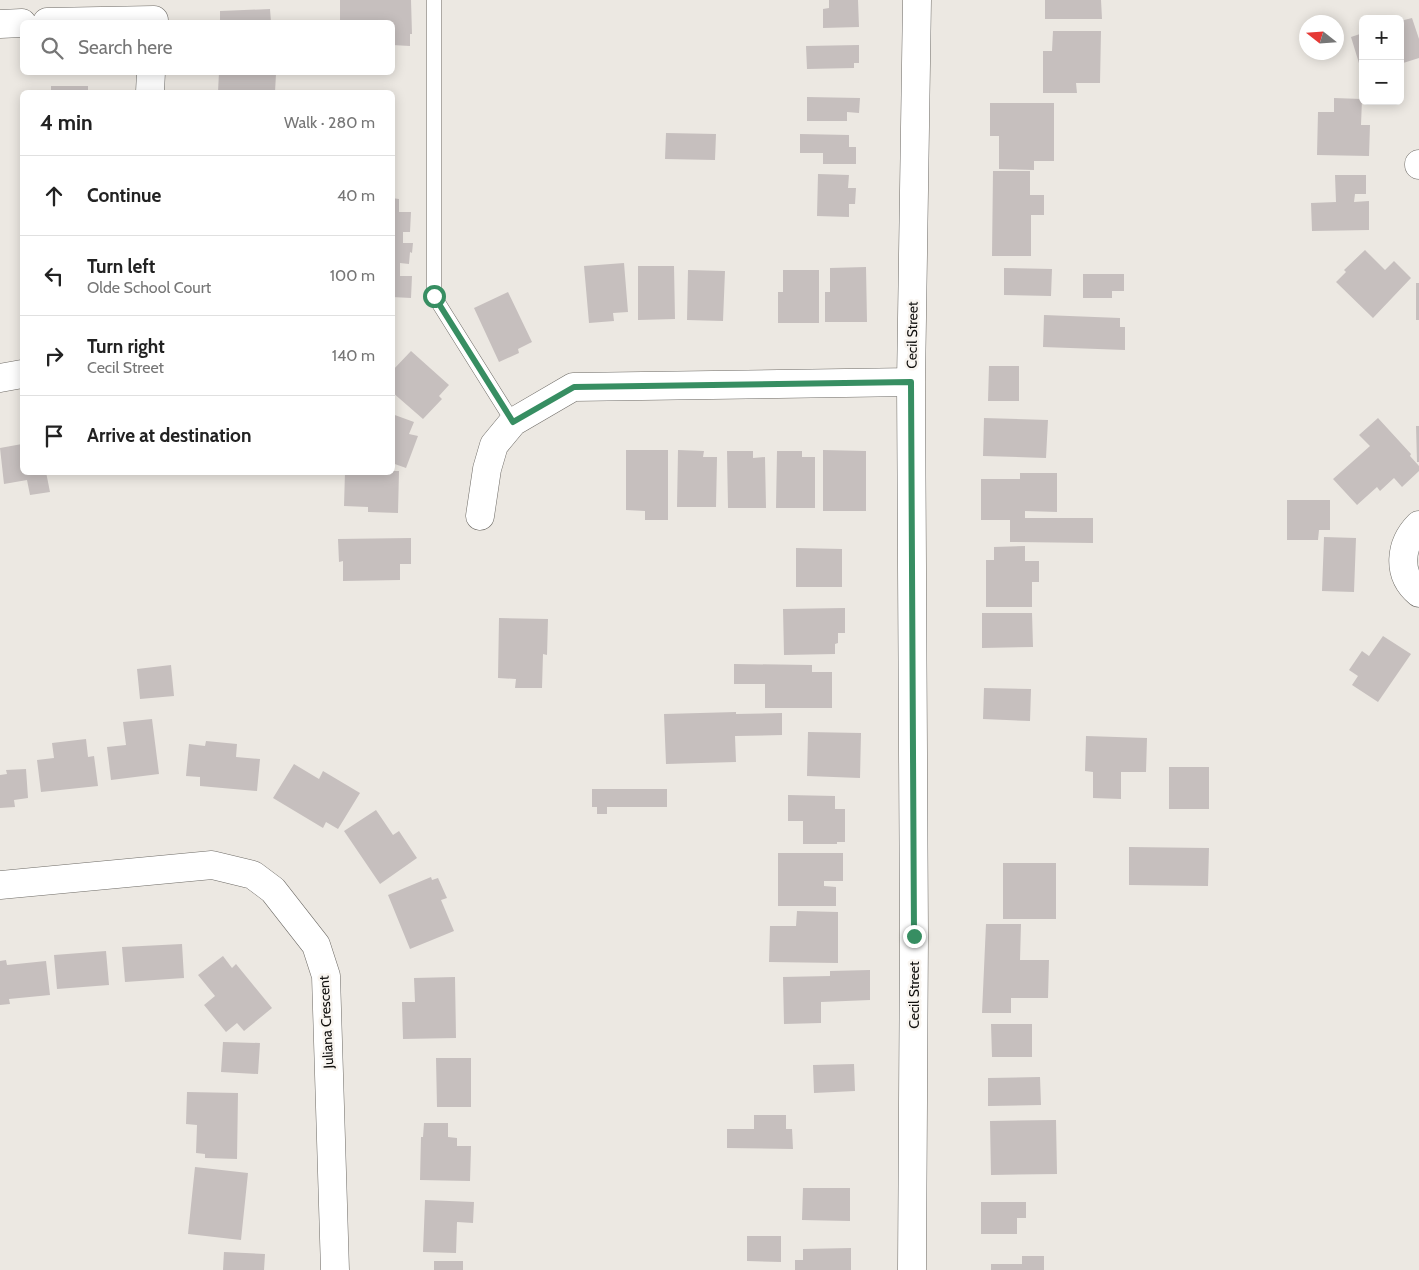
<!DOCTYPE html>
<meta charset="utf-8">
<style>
body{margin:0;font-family:Cabin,sans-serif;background:#f2f2f2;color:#222}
.controls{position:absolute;right:15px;top:15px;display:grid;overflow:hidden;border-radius:8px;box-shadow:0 2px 12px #0003}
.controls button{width:45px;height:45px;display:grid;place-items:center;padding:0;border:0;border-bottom:1px solid #e0e0e0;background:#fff;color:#222;font:25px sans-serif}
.compass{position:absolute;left:1299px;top:15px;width:45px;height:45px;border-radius:50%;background:#fff;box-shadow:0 2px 12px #0003;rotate:287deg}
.stop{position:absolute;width:15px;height:15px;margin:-11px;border:4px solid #378e62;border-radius:50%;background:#fff}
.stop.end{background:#378e62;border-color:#fff;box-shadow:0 1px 5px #0008}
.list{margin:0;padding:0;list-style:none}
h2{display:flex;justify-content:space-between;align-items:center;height:65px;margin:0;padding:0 20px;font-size:21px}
h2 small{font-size:16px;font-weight:400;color:#767676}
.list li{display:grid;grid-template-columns:32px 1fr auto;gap:15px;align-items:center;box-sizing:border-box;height:80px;padding:0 20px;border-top:1px solid #e0e0e0}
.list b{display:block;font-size:19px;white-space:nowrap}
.list p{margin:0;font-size:16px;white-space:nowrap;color:#767676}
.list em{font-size:16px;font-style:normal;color:#767676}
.icon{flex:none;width:28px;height:28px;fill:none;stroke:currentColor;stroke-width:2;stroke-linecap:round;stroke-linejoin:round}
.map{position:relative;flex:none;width:1419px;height:1270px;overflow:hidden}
.search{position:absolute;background:#fff;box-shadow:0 2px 12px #0003;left:20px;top:20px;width:375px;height:55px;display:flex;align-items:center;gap:12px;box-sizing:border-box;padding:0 18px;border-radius:8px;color:#767676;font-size:19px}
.panel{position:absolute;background:#fff;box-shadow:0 2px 12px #0003;left:20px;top:90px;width:375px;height:385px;border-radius:8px}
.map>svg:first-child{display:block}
.building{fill:#c6bfbe}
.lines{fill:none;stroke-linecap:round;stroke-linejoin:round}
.lane-casing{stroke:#6e6b66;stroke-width:15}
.street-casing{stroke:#6e6b66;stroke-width:29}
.lane{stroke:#fff;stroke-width:14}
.street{stroke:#fff;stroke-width:28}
.route{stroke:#378e62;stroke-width:6}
.labels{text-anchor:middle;stroke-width:5;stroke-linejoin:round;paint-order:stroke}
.street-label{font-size:14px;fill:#100f0d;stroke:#f9f5f0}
</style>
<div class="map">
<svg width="1419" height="1270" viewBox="0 0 1419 1270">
<rect width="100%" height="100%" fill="#ece8e2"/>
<path class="building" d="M340,0H411L412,34H410V46L392,45V22H340Z
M829,0H858L859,27L823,28V9L829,8Z
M1045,0H1101L1102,19H1045Z
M270,9L271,22H220V11Z
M1412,18L1419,39V58L1400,64V21Z
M1053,31H1101L1100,83H1076L1077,93H1043V51H1052Z
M1363,33V73H1362L1351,37Z
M859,45V63H854V68L807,69L806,46Z
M219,72L276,74L275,92H218Z
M51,86H88V92H51Z
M807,97L860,98L859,113L847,112V121H807Z
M1334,98L1362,99L1361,125H1370L1369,156L1317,155L1318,112H1334Z
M990,103H1054V161H1034V170L999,169V136H990Z
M666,133L716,134L715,160L665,159Z
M800,134L849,135V147H856V164H823V153H800Z
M993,171H1030V195H1044V215H1031V256H992Z
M818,174L849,175L848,188H856L855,204H849V217L817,216Z
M1335,175H1366V194H1355L1354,202L1369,201V230L1312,231L1311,203L1336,202Z
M392,198L399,199V212H411L410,232H403V243H413L412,253L410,252L409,264L400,263V276H412L411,298L392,297Z
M1365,250L1385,270L1394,261L1411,278L1373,318L1336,282L1346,272L1344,270Z
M624,263L628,312L613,313L614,321L589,323L584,266Z
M638,266H674L675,319L638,320Z
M866,267L867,322H825V292H830V268Z
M1004,268L1052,269L1051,296L1004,295Z
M688,270L725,271L723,321L687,320Z
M783,270H819V323H778V292H783Z
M1083,274H1124V291H1112V298H1083Z
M1416,283H1419V320H1416Z
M508,292L532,342L518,349L519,353L499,362L474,308Z
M1044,315L1120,318V327H1125V350L1043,347Z
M411,351L449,385L439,396L442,399L423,419L392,392V371Z
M989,366H1019V401H988Z
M392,414L414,422L409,434L418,436L406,468L392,463Z
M984,418L1048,420L1046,458L983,456Z
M1378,418L1411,454L1410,456L1419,466V471L1402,487L1394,478L1380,491L1377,487L1357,505L1333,479L1370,446L1359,435Z
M1416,426H1419V462H1417Z
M22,444V472H46L50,492L30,495L27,480L4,484L0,448Z
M626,450H668V520H645V511L626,510Z
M678,450L704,451L703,457H717L716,507H677Z
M823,450L866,451V511H823Z
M727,451H753V458L765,457L766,508H728Z
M777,451H802V457H815V508H776Z
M392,471H399L398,513L368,512V507L344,506L345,472H392Z
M1020,473H1057V512L1025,511V518H1093V543L1010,542V520H981V479H1020Z
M1287,500H1330V530H1319L1318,540H1287Z
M1324,537L1356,538L1354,592L1322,591Z
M411,538V564H400V580L343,581V561L339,562L338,539Z
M1025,546V561H1039V582H1032V607H986V560H994V547Z
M796,548L842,549V587H796Z
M845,608V633H838V643L835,644V654L784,655L783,609Z
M982,613H1032L1033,647L982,648Z
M499,618L548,619L547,655L543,654L542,688H515L516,679L498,678Z
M1383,636L1411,654L1378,702L1352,685L1358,676L1349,670L1362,651L1369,656Z
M734,664L812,665V672H832V708H765V684H734Z
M171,665L174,696L140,699L137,669Z
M984,688L1031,689L1030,721L983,719Z
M736,712V714L782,713V735L735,736L736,762L666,764L664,714Z
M152,719L159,774L111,780L107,747L126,745L123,722Z
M808,732L861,733L860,778L807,776Z
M1086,736L1147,738L1146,772H1121V799L1093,798V772L1085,771Z
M86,739L88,757L94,756L98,786L41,792L37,760L54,758L52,743Z
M206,741L237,744L236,757L260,759L257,791L200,786V777L186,776L189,744L205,746Z
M294,764L319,779L323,771L360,793L338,829L326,822L323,828L273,798Z
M1169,767H1209V809H1169Z
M26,769L28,798L14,800L15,807L0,808V775L7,774L6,770Z
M592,789H667V807H607V814H597V807H592Z
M788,795L835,796V809H845V842H837V844H803V821H788Z
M376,810L393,835L399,831L417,858L380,884L344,831Z
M1129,847L1209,848L1208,886L1129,885Z
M778,853H843V881H824V886L836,887V906H778Z
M1003,863H1056V919H1003Z
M431,877L432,880L438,878L447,898L441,900L454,931L410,949L388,895Z
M797,911L838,912V963L769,962L770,926H796Z
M986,924H1021L1020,960H1049L1048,998H1011V1013H982Z
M182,944L184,978L125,982L122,947Z
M106,951L109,985L57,989L54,955Z
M223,956L232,968L236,964L272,1008L244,1031L237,1023L226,1032L204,1005L215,996L198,975Z
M6,960L7,965L46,961L50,995L9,999L10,1004L0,1005V961Z
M870,970V1000L821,1002V1023L784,1024L783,977L830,976V971Z
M455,977L456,1038L403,1039L402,1002H415L414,978Z
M991,1024H1032V1057H992Z
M223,1042L260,1043L258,1074L221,1072Z
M436,1058H471V1107H437Z
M854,1064L855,1091L814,1093L813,1065Z
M1040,1077L1041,1105L988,1106V1078Z
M187,1092L238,1093L237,1159L205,1158V1154L196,1153L197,1125L186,1124Z
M754,1115H786V1129H792L793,1149L727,1148V1129H754Z
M1056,1120L1057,1174L991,1175L990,1121Z
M424,1123H448V1137L457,1138V1146H471L470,1181L420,1180L421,1137H423Z
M195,1167L248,1173L241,1240L188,1234Z
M803,1188H850V1221L802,1220Z
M425,1200L474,1202L473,1223L457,1222L456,1253L423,1252Z
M981,1202H1026V1218H1017V1234H981Z
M747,1236H781V1262L747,1261Z
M851,1248V1270H795V1260H803V1249Z
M224,1252L265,1254L264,1270H223Z
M1022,1256H1044V1270H991V1264H1022Z
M434,1261H463V1270H434Z"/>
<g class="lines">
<g class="lane-casing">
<path id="lane" d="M434,0V296L513,422"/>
</g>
<g class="street-casing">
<path id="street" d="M47,22L154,20
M0,24L22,23
M150,92L151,72
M1419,164V165
M0,378L22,374
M480,516L487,469L494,445L513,422L573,387L911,382
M1419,525C1400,544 1396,574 1419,593
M0,885L212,865L253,875L273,890L316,945L326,976L335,1270
M912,1270L914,936L911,382L917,0"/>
</g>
<use href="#lane" class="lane"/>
<use href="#street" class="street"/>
</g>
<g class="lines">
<path class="route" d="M434,296L513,422L574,387L911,382L914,936"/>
</g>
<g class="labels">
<g class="street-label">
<text transform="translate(912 335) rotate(-89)" y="5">Cecil Street</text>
<text transform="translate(914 995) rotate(-90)" y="5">Cecil Street</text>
<text transform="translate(326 1022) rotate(-93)" y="5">Juliana Crescent</text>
</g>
</g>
</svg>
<div class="controls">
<button>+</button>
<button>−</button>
</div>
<svg class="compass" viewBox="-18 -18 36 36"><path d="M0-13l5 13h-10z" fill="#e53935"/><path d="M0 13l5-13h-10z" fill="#767676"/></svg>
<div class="stop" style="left:434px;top:296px"></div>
<div class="stop end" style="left:914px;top:936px"></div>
<div class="search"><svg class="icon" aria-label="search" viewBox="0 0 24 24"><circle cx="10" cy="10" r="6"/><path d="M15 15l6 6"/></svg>Search here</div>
<section class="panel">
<h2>4 min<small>Walk · 280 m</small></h2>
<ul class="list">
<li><svg class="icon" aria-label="ahead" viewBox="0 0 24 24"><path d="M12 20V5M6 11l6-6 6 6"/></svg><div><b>Continue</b></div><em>40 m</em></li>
<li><svg class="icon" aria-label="left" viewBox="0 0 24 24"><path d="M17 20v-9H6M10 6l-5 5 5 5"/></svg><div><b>Turn left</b><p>Olde School Court</p></div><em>100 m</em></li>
<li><svg class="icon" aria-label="right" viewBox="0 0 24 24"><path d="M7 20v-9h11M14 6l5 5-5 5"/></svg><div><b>Turn right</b><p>Cecil Street</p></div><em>140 m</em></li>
<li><svg class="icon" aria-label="arrive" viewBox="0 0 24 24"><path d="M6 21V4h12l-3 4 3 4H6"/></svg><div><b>Arrive at destination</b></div></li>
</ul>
</section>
</div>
